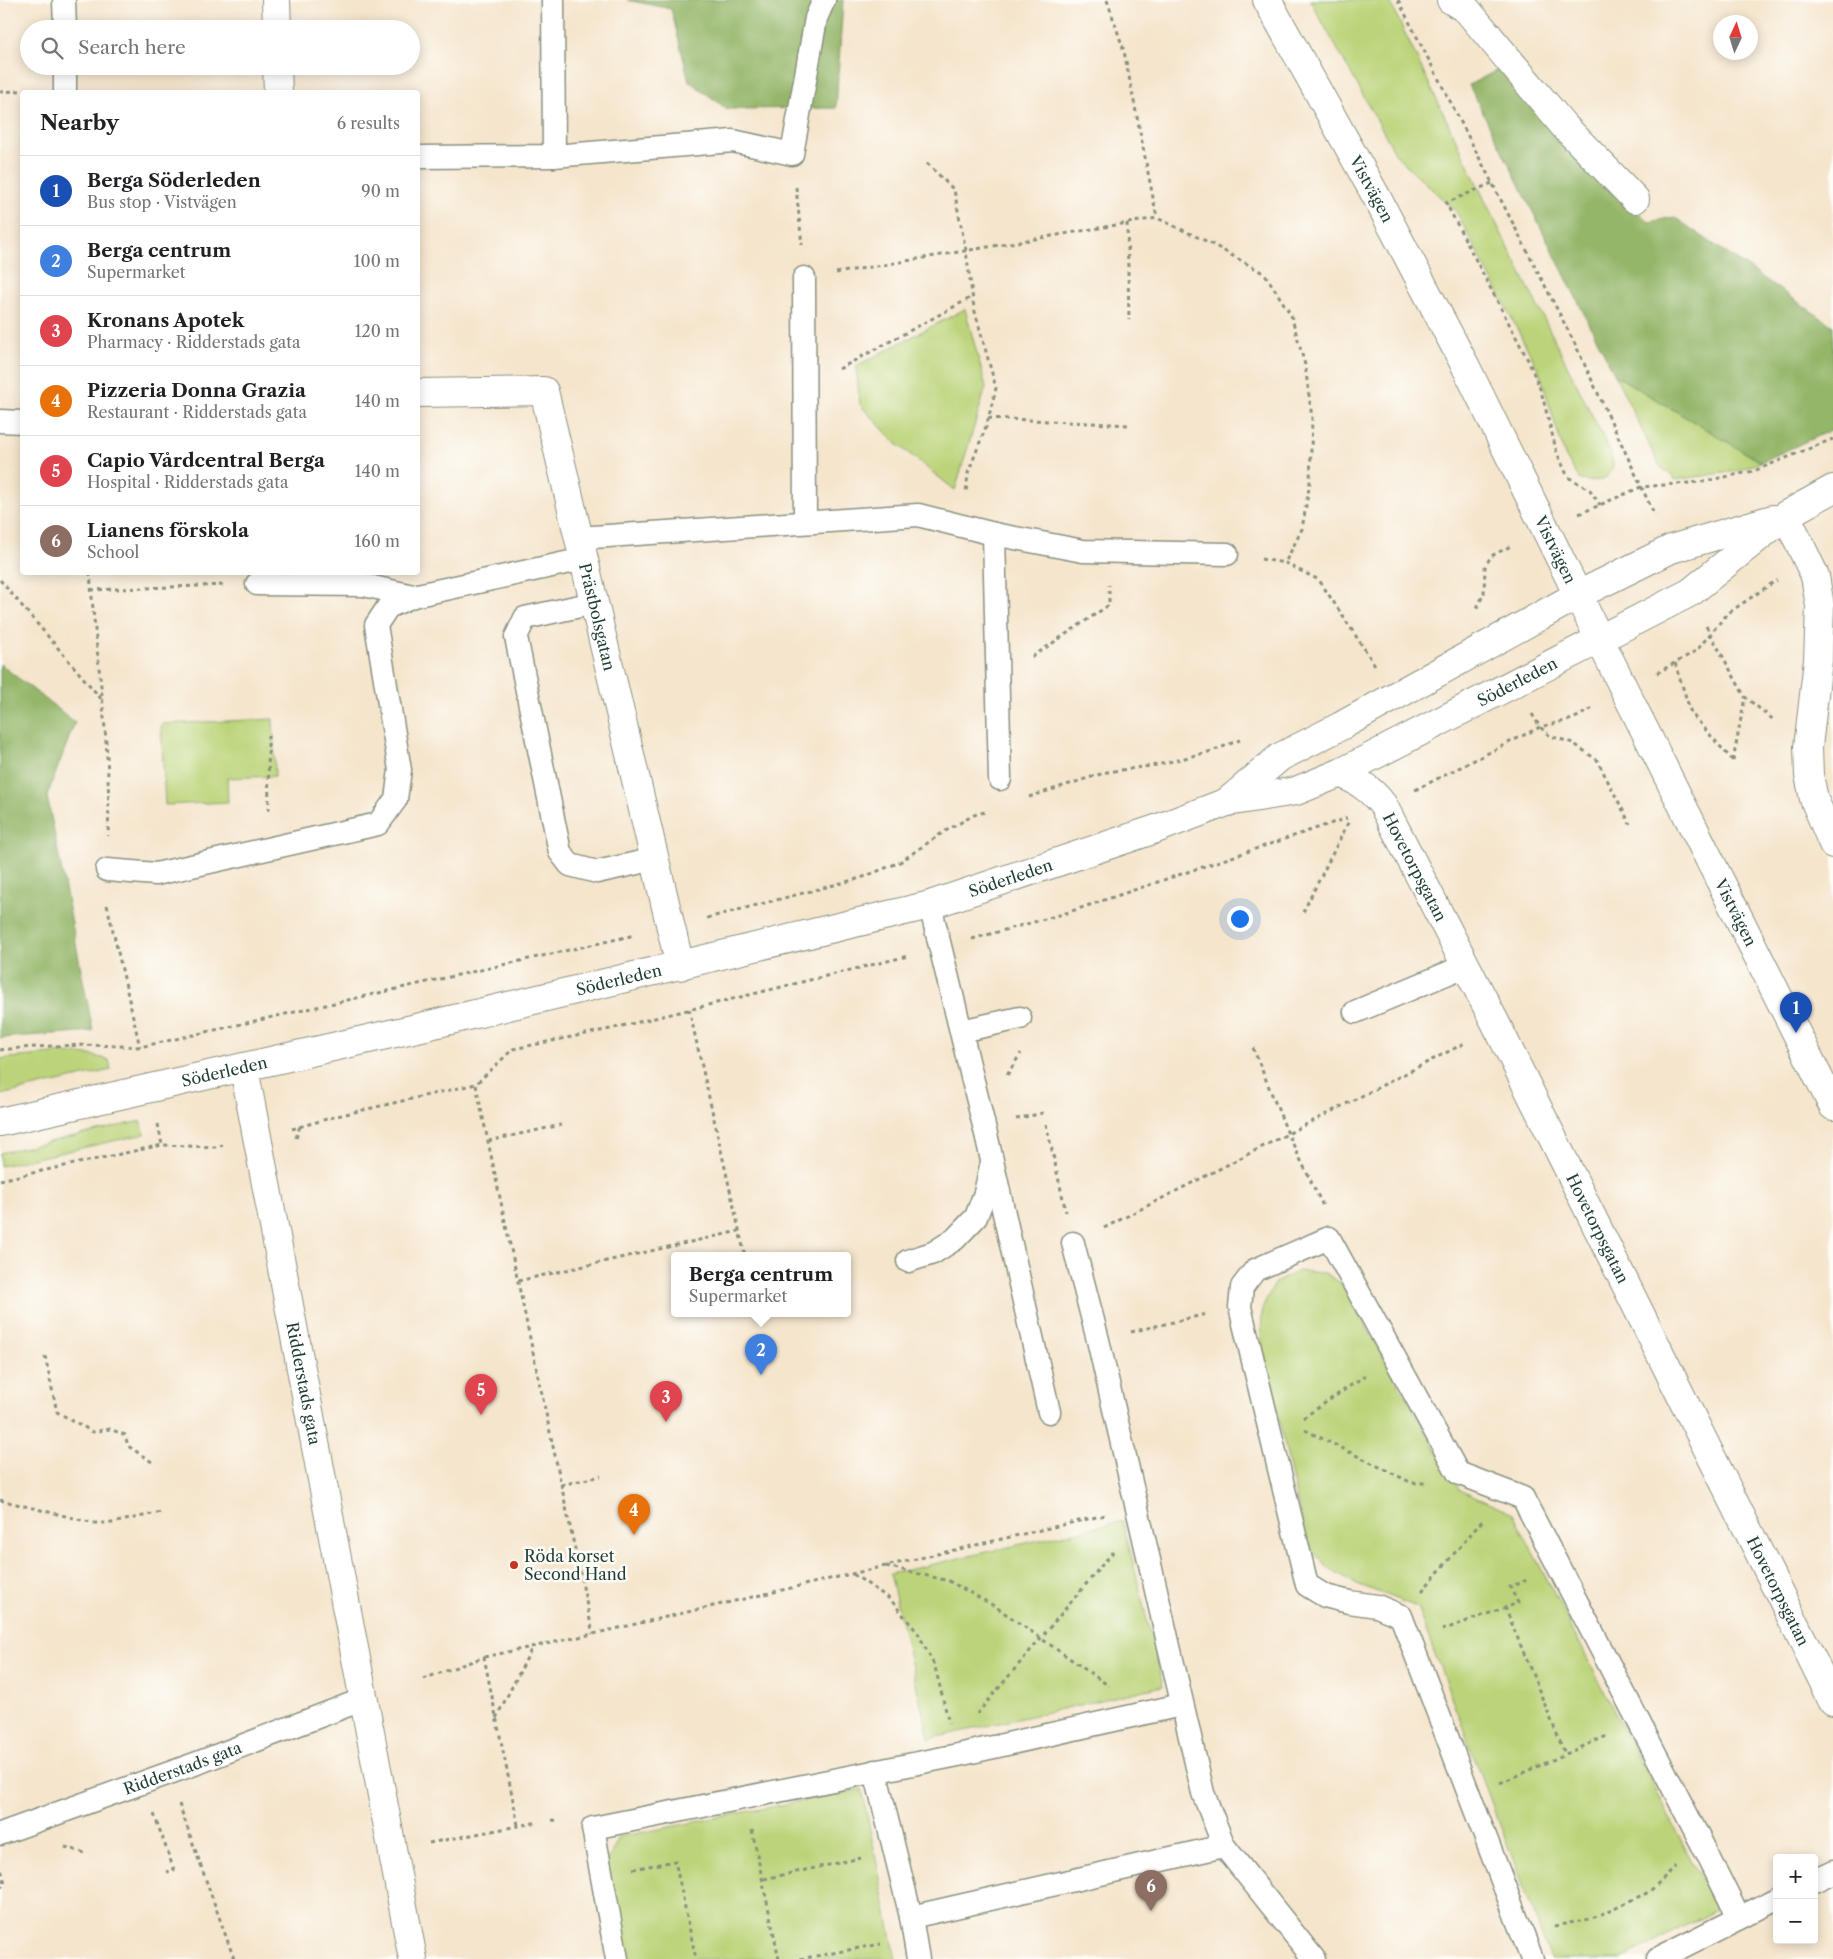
<!DOCTYPE html>
<meta charset="utf-8">
<style>
body{margin:0;font-family:"Libre Caslon Text",serif;background:#f6f6f6;color:#202124}
.controls{position:absolute;right:15px;bottom:15px;display:grid;overflow:hidden;border-radius:5px;box-shadow:0 2px 12px #0003}
.controls button{width:45px;height:45px;display:grid;place-items:center;padding:0;border:0;border-bottom:1px solid #e0e0e0;background:#fff;color:#202124;font:25px sans-serif}
.compass{position:absolute;left:1713px;top:15px;width:45px;height:45px;border-radius:50%;background:#fff;box-shadow:0 2px 12px #0003;rotate:4deg}
.you{position:absolute;left:1239px;top:918px;width:18px;height:18px;margin:-12px;border:4px solid #fff;border-radius:50%;background:#1a73e8;box-shadow:0 0 0 8px #1a73e833}
.badge{display:grid;place-items:center;width:32px;height:32px;border-radius:50%;background:#111827;color:#fff;font-size:16px;font-weight:700}
.pin{position:absolute;translate:-50% -41px;filter:drop-shadow(0 1px 2px #0008)}
.pin::after{content:'';position:absolute;top:26px;width:18px;height:15px;background:inherit;clip-path:polygon(0 0,100% 0,50% 100%)}
.popup{position:absolute;left:671px;top:1252px;width:180px;height:65px;box-sizing:border-box;display:grid;place-content:center;border-radius:5px;background:#fff;filter:drop-shadow(0 1px 4px #0005);font-size:16px;white-space:nowrap;color:#757577}
.popup b{font-size:19px;color:#202124}
.popup::after{content:'';position:absolute;left:50%;top:100%;margin-left:-10px;border:10px solid transparent;border-top-color:#fff}
.list{margin:0;padding:0;list-style:none}
h2{display:flex;justify-content:space-between;align-items:center;height:65px;margin:0;padding:0 20px;font-size:21px}
h2 small{font-size:16px;font-weight:400;color:#757577}
.list li{display:grid;grid-template-columns:32px 1fr auto;gap:15px;align-items:center;box-sizing:border-box;height:70px;padding:0 20px;border-top:1px solid #e0e0e0}
.list b{display:block;font-size:19px;white-space:nowrap}
.list p{margin:0;font-size:16px;white-space:nowrap;color:#757577}
.list em{font-size:16px;font-style:normal;color:#757577}
.icon{flex:none;width:28px;height:28px;fill:none;stroke:currentColor;stroke-width:2;stroke-linecap:round;stroke-linejoin:round}
.map{position:relative;flex:none;width:1833px;height:1959px;overflow:hidden}
.search{position:absolute;background:#fff;box-shadow:0 2px 12px #0003;left:20px;top:20px;width:400px;height:55px;display:flex;align-items:center;gap:12px;box-sizing:border-box;padding:0 18px;border-radius:28px;color:#757577;font-size:19px}
.panel{position:absolute;background:#fff;box-shadow:0 2px 12px #0003;left:20px;top:90px;width:400px;height:485px;border-radius:5px}
.map>svg:first-child{display:block}
.green{fill:#bbd479;stroke:#6d8856}
.forest{fill:#94b669;stroke:#5a7a4e}
.lines{fill:none;stroke-linecap:round;stroke-linejoin:round}
.lane-casing{stroke:#8a9180;stroke-width:25}
.street-casing{stroke:#8a9180;stroke-width:30}
.secondary-casing{stroke:#8a9180;stroke-width:30}
.path{stroke:#8a9180;stroke-width:3;stroke-dasharray:4 4;stroke-linecap:butt}
.lane{stroke:#fff;stroke-width:22}
.street{stroke:#fff;stroke-width:28}
.secondary{stroke:#fff;stroke-width:28}
.poi-dot{fill:#c8321e;stroke:#fdfcf7;stroke-width:2}
.labels{text-anchor:middle;stroke-width:5;stroke-linejoin:round;paint-order:stroke}
.street-label{font-size:16px;fill:#1f3d34;stroke:#fdfcf7}
.poi-label{font-size:16px;fill:#1f3d34;stroke:#fdfcf7;text-anchor:start}
</style>
<div class="map">
<svg width="1833" height="1959" viewBox="0 0 1833 1959">
<rect width="100%" height="100%" fill="#fdfcf7"/>
<filter id="ink" filterUnits="userSpaceOnUse"><feTurbulence type="fractalNoise" baseFrequency=".02" numOctaves="2"/><feDisplacementMap in="SourceGraphic" scale="10" xChannelSelector="R" yChannelSelector="G"/><feConvolveMatrix kernelMatrix="1 2 1 2 8 2 1 2 1" color-interpolation-filters="sRGB"/></filter>
<filter id="wash" filterUnits="userSpaceOnUse"><feTurbulence type="fractalNoise" baseFrequency=".0096" numOctaves="4" result="noise"/><feDisplacementMap in="SourceGraphic" scale="20" xChannelSelector="R" yChannelSelector="G"/><feGaussianBlur stdDeviation="1.12" result="paint"/><feColorMatrix in="noise" values="0 0 0 0 0 0 0 0 0 0 0 0 0 0 0 0 0 1.4 0 .05"/><feComposite in="paint" operator="in"/></filter>
<g filter="url(#wash)">
<rect width="100%" height="100%" fill="#f5e5cc"/>
<path class="green" d="M1310,0H1389L1492,215L1611,453C1611,457 1613,462 1613,465C1612,482 1591,482 1580,480L1565,456L1539,371L1457,213L1397,156Z
M965,309L986,387L955,490L897,444L860,405L856,366Z
M1615,375L1761,462L1736,471L1676,480L1659,465Z
M273,719L275,776L227,778L228,802L165,805L161,724Z
M62,1053L90,1055L109,1060L111,1070L0,1095V1059Z
M141,1121L145,1134L0,1166V1153Z
M1298,1271L1325,1273L1342,1284L1459,1490L1513,1514L1717,1910L1621,1959H1551L1417,1607L1357,1584L1328,1568L1307,1545L1261,1339L1262,1309L1275,1283Z
M1123,1521L1163,1686L929,1739L890,1574Z
M862,1789L896,1959H625L606,1864L619,1837Z"/>
<path class="forest" d="M627,0H843L836,108L727,109L689,81L671,9Z
M1503,67L1579,159L1649,222L1674,217L1833,326V429L1761,462L1615,375L1469,85Z
M0,664L75,722L47,796L93,1031L0,1038Z"/>
</g>
<g filter="url(#ink)">
<g class="lines">
<g class="lane-casing">
<g id="lane">
<path d="M64,0L65,29"/>
<path d="M553,0L554,156"/>
<path d="M65,92V66"/>
<path d="M418,157L554,156L733,141L792,154L816,18L824,0"/>
<path d="M804,278L805,522"/>
<path d="M0,421L22,422"/>
<path d="M994,534L1000,779"/>
<path d="M578,538L918,515L994,534L1083,551L1227,554"/>
<path d="M257,584L364,585L413,596"/>
<path d="M594,603L525,618L516,637L560,852L570,865L597,872L655,859"/>
<path d="M107,870L156,874L378,824L396,799L400,770L376,625L388,607L413,596L584,559"/>
<path d="M930,905L986,1134L1049,1412"/>
<path d="M1355,1012L1465,966"/>
<path d="M961,1031L1020,1018"/>
<path d="M1073,1243L1098,1340L1203,1793L1224,1846L1314,1959"/>
<path d="M908,1261L933,1253L955,1239L976,1217L985,1193L991,1166"/>
<path d="M875,1771L911,1917L918,1959"/>
<path id="s1" d="M0,1834L200,1762L364,1699"/>
<path d="M1814,1881L1833,1872"/>
<path d="M911,1917L1224,1846"/>
<path d="M617,1959L593,1828L958,1755L1181,1705"/>
<path d="M1532,1959L1401,1616L1377,1606L1349,1602L1325,1596L1307,1585L1240,1307L1242,1287L1255,1270L1329,1238L1458,1473L1523,1498L1701,1842L1739,1918"/>
<path d="M1658,1959L1777,1899"/>
</g>
</g>
<g class="street-casing">
<g id="street">
<path d="M276,0L277,29"/>
<path d="M1451,0L1467,10L1564,126L1635,199"/>
<path d="M277,66L278,92"/>
<path id="s2" d="M418,393L544,391L680,966"/>
<path d="M1786,515L1815,576L1820,606L1818,660L1808,747L1809,775L1814,799L1833,844"/>
<path id="s3" d="M1340,773C1358,781 1371,789 1383,805L1497,1026L1833,1701"/>
<path id="s4" d="M244,1068L413,1959"/>
</g>
</g>
<g class="secondary-casing">
<g id="secondary">
<path id="s5" d="M1267,0L1376,196L1466,367L1625,691L1833,1106"/>
<path d="M1227,802L1280,757L1341,726L1578,595L1671,549L1773,519"/>
<path id="s6" d="M0,1122L417,1028L930,905L1156,829L1227,802L1296,791L1340,773L1691,592L1786,515L1833,489"/>
</g>
</g>
<path class="path" d="M1107,0L1124,51L1157,218
M1398,0L1575,344L1655,516
M0,92L32,90
M927,163L954,190L966,251L974,308L996,388L987,424L968,473L966,493
M1492,183L1446,203L1528,360L1541,391L1557,453L1568,477L1590,490L1600,505
M796,187L802,245
M1127,223L1129,320
M836,273L1157,218L1210,243L1265,274L1291,315L1305,365L1312,418L1310,482L1302,529L1285,563
M839,369L972,297
M988,418L1130,425
M1579,514L1641,487L1700,482L1754,471L1833,439
M1261,559L1285,563L1319,580L1375,665
M90,572C96,660 112,748 108,836
M0,580L103,701
M91,590L225,585
M1477,608L1484,593L1485,567L1491,556L1513,545
M1706,626L1745,697L1775,721
M1032,657L1109,605V585
M1675,663L1691,713L1733,761
M1657,673L1696,651L1727,614L1777,580
M1532,714L1540,727L1550,736L1573,743L1597,760L1630,824
M268,735L269,815
M1733,761L1745,697
M1415,790L1540,727L1573,719L1593,708
M1029,797L1107,772L1157,765L1212,751L1240,740
M107,905L140,1047
M1303,912L1349,821
M707,918L861,878L900,862L942,833L974,815L988,811
M972,939L1063,914L1347,818
M689,1009L745,1256
M1253,1048L1288,1134L1323,1206
M0,1050C48,1045 92,1044 140,1047L635,935
M1007,1075L1021,1053
M476,1085L593,1634
M1016,1119L1043,1113
M158,1124L162,1145
M1046,1124L1066,1212
M292,1129L337,1116L476,1084L513,1049L610,1029L908,956
M296,1138L300,1126
M488,1141L561,1125
M0,1180L162,1145L215,1147L223,1145
M1104,1228L1465,1043
M518,1281L739,1231
M1131,1332L1207,1314
M45,1356L57,1412L93,1432L110,1429L125,1435L128,1446L152,1462
M1303,1418L1366,1375
M1305,1430L1412,1483H1426
M561,1485L601,1476
M0,1500L94,1523H112L161,1512
M886,1566L949,1581L996,1607L1109,1686
M853,1574L890,1599L918,1633L935,1667L949,1723
M1422,1591L1483,1520
M1505,1607L1565,1754
M1442,1630L1518,1603L1510,1587L1527,1580
M484,1657L593,1634L1105,1515
M423,1679L484,1657L518,1825
M977,1714L1113,1552
M496,1718L532,1648
M1500,1783L1609,1735
M179,1804L234,1959
M154,1814L174,1870L167,1872
M552,1820L560,1821
M752,1830L779,1959
M429,1843L539,1822
M65,1847L85,1853
M633,1869L675,1861L696,1959
M764,1879L861,1858
M0,1888L5,1883L1,1869
M1554,1926L1590,1919L1649,1892L1676,1866
M800,1959L881,1944"/>
<use href="#lane" class="lane"/>
<use href="#street" class="street"/>
<use href="#secondary" class="secondary"/>
</g>
</g>
<circle class="poi-dot" cx="514" cy="1565" r="5"/>
<g class="labels">
<g class="street-label">
<text dy="6" stroke="none"><textPath href="#s5" startOffset="216">Vistvägen</textPath></text>
<text dy="6" stroke="none"><textPath href="#s5" startOffset="621">Vistvägen</textPath></text>
<text dy="6" stroke="none"><textPath href="#s2" startOffset="358">Prästbolsgatan</textPath></text>
<text dy="6" stroke="none"><textPath href="#s6" startOffset="1586">Söderleden</textPath></text>
<text dy="6" stroke="none"><textPath href="#s3" startOffset="124">Hovetorpsgatan</textPath></text>
<text dy="6" stroke="none"><textPath href="#s6" startOffset="1040">Söderleden</textPath></text>
<text dy="6" stroke="none"><textPath href="#s5" startOffset="1026">Vistvägen</textPath></text>
<text dy="6" stroke="none"><textPath href="#s6" startOffset="635">Söderleden</textPath></text>
<text dy="6" stroke="none"><textPath href="#s6" startOffset="230">Söderleden</textPath></text>
<text dy="6" stroke="none"><textPath href="#s3" startOffset="529">Hovetorpsgatan</textPath></text>
<text dy="6" stroke="none"><textPath href="#s4" startOffset="321">Ridderstads gata</textPath></text>
<text dy="6" stroke="none"><textPath href="#s3" startOffset="934">Hovetorpsgatan</textPath></text>
<text dy="6" stroke="none"><textPath href="#s1" startOffset="194">Ridderstads gata</textPath></text>
</g>
<g class="poi-label">
<text x="524" y="1562">Röda korset<tspan x="524" dy="18">Second Hand</tspan></text>
</g>
</g>
</svg>
<div class="controls">
<button>+</button>
<button>−</button>
</div>
<svg class="compass" viewBox="-18 -18 36 36"><path d="M0-13l5 13h-10z" fill="#e53935"/><path d="M0 13l5-13h-10z" fill="#757577"/></svg>
<div class="you"></div>
<div class="pin badge" style="left:1796px;top:1033px;background:#1a4fb4">1</div>
<div class="pin badge" style="left:761px;top:1375px;background:#3f7fe0">2</div>
<div class="popup"><b>Berga centrum</b>Supermarket</div>
<div class="pin badge" style="left:666px;top:1422px;background:#e0444e">3</div>
<div class="pin badge" style="left:634px;top:1535px;background:#e8710a">4</div>
<div class="pin badge" style="left:481px;top:1415px;background:#e0444e">5</div>
<div class="pin badge" style="left:1151px;top:1911px;background:#8d6e63">6</div>
<div class="search"><svg class="icon" aria-label="search" viewBox="0 0 24 24"><circle cx="10" cy="10" r="6"/><path d="M15 15l6 6"/></svg>Search here</div>
<section class="panel">
<h2>Nearby<small>6 results</small></h2>
<ul class="list">
<li><span class="badge" style="background:#1a4fb4">1</span><div><b>Berga Söderleden</b><p>Bus stop · Vistvägen</p></div><em>90 m</em></li>
<li><span class="badge" style="background:#3f7fe0">2</span><div><b>Berga centrum</b><p>Supermarket</p></div><em>100 m</em></li>
<li><span class="badge" style="background:#e0444e">3</span><div><b>Kronans Apotek</b><p>Pharmacy · Ridderstads gata</p></div><em>120 m</em></li>
<li><span class="badge" style="background:#e8710a">4</span><div><b>Pizzeria Donna Grazia</b><p>Restaurant · Ridderstads gata</p></div><em>140 m</em></li>
<li><span class="badge" style="background:#e0444e">5</span><div><b>Capio Vårdcentral Berga</b><p>Hospital · Ridderstads gata</p></div><em>140 m</em></li>
<li><span class="badge" style="background:#8d6e63">6</span><div><b>Lianens förskola</b><p>School</p></div><em>160 m</em></li>
</ul>
</section>
</div>
